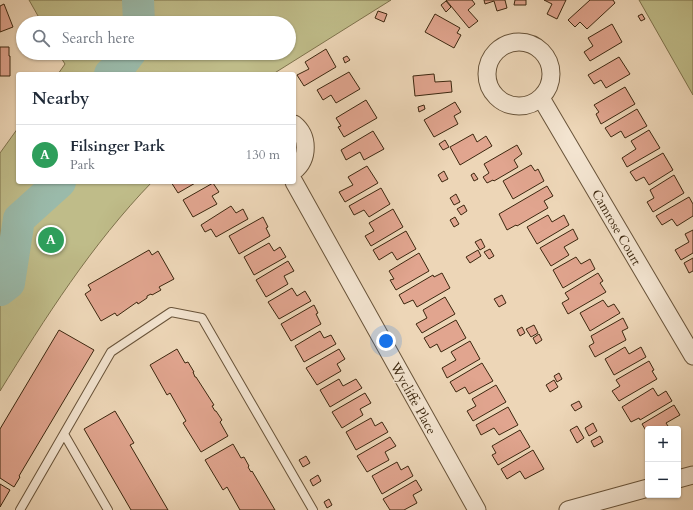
<!DOCTYPE html>
<meta charset="utf-8">
<style>
body{margin:0;font-family:Cardo,serif;background:#f2f2f3;color:#1f2937}
.controls{position:absolute;right:12px;bottom:12px;display:grid;overflow:hidden;border-radius:4px;box-shadow:0 1px 3px #0004}
.controls button{width:36px;height:36px;display:grid;place-items:center;padding:0;border:0;border-bottom:1px solid #e0e1e3;background:#fff;color:#1f2937;font:20px sans-serif}
.you{position:absolute;left:386px;top:341px;width:14px;height:14px;margin:-10px;border:3px solid #fff;border-radius:50%;background:#1a73e8;box-shadow:0 0 0 6px #1a73e833}
.badge{display:grid;place-items:center;width:26px;height:26px;border-radius:50%;background:#111827;color:#fff;font-size:13px;font-weight:700}
.pin{position:absolute;translate:-50% -50%;border:2px solid #fff;box-shadow:0 1px 4px #0006}
.list{margin:0;padding:0;list-style:none}
h2{display:flex;justify-content:space-between;align-items:center;height:52px;margin:0;padding:0 16px;font-size:17px}
h2 small{font-size:13px;font-weight:400;color:#747a83}
.list li{display:grid;grid-template-columns:26px 1fr auto;gap:12px;align-items:center;box-sizing:border-box;height:60px;padding:0 16px;border-top:1px solid #e0e1e3}
.list b{display:block;font-size:15px;white-space:nowrap}
.list p{margin:0;font-size:13px;white-space:nowrap;color:#747a83}
.list em{font-size:13px;font-style:normal;color:#747a83}
.icon{flex:none;width:22px;height:22px;fill:none;stroke:currentColor;stroke-width:2;stroke-linecap:round;stroke-linejoin:round}
.map{position:relative;flex:none;width:693px;height:510px;overflow:hidden}
.search{position:absolute;background:#fff;box-shadow:0 1px 3px #0004;left:16px;top:16px;width:280px;height:44px;display:flex;align-items:center;gap:10px;box-sizing:border-box;padding:0 14px;border-radius:22px;color:#747a83;font-size:15px}
.panel{position:absolute;background:#fff;box-shadow:0 1px 3px #0004;left:16px;top:72px;width:280px;height:112px;border-radius:4px}
.map>svg:first-child{display:block}
.green{fill:#bfbc89;stroke:#7e724c}
.lines{fill:none;stroke-linecap:round;stroke-linejoin:round}
.river{stroke:#9abaaa;stroke-width:32}
.building{fill:#e1a58f;stroke:#3c270f}
.service-casing{stroke:#685339;stroke-width:10}
.minor-casing{stroke:#685339;stroke-width:19}
.service{stroke:#f3e4d0;stroke-width:8}
.minor{stroke:#f3e4d0;stroke-width:17}
.labels{text-anchor:middle;stroke-width:3;stroke-linejoin:round;paint-order:stroke}
.street-label{font-size:13px;fill:#3c270f;stroke:#f3e4d0}
</style>
<div class="map">
<svg width="693" height="510" viewBox="0 0 693 510">
<rect width="100%" height="100%" fill="#edd6b7"/>
<filter id="stains"><feTurbulence type="fractalNoise" baseFrequency=".005" numOctaves="4"/><feColorMatrix values="0 0 0 0 .2 0 0 0 0 .09 0 0 0 0 .02 0 0 0 .5 -.17"/></filter>
<radialGradient id="worn" r=".72"><stop offset=".6" stop-color="#630" stop-opacity="0"/><stop offset="1" stop-color="#630" stop-opacity=".3"/></radialGradient>
<path class="green" d="M29,0H391L273,74H58L65,64L58,53H289V23H42Z
M639,0H693V95Z
M18,128V182H152C92,244 45,318 0,391V153Z"/>
<g class="lines">
<path class="river" d="M138,0L139,23
M110,74L120,66L130,53
M0,290L9,283L19,219L60,182"/>
</g>
<path class="building" d="M446,0H472L475,4L468,10L478,21L469,28Z
M484,0H505L507,8L497,11L494,1L485,4Z
M515,0H526V5H514Z
M544,0H566L557,19L547,14L552,4Z
M590,0H613L615,3L587,29L580,22L575,27L568,20Z
M446,1L451,7L446,12L441,5Z
M4,4L13,27L0,32V6Z
M378,11L387,14L384,22L375,18Z
M435,14L460,28L457,33L461,35L454,48L425,32Z
M642,14L645,19L641,21L638,16Z
M612,24L622,42L590,61L584,52L593,46L588,38Z
M0,47H9V56H10V76H0Z
M326,49L336,67L304,86L297,75L309,69L305,62Z
M347,56L350,60L345,63L343,58Z
M619,57L630,74L606,88L601,80L594,84L588,75Z
M349,72L360,89L336,103L331,95L323,100L317,90Z
M434,74L435,82L451,81L452,92L415,96L413,76Z
M625,87L635,104L601,124L596,114L599,112L594,105Z
M366,100L377,118L344,137L338,127L341,126L336,118Z
M455,102L461,112L454,116L458,124L434,137L424,120Z
M424,105L425,109L419,112L418,107Z
M637,109L647,126L625,138L621,131L611,137L605,128Z
M649,130L660,148L627,167L622,158L636,149L631,141Z
M373,131L384,149L364,160L360,152L346,160L341,150Z
M473,134L477,142L486,136L492,146L460,165L450,147Z
M445,140L449,147L443,150L439,144Z
M517,145L522,154L514,160L518,167L494,181L493,180L487,183L483,177L489,173L484,164Z
M663,153L673,170L649,185L644,177L636,181L630,172Z
M531,165L535,171L538,169L544,181L513,199L503,181Z
M367,166L378,183L345,202L339,192L353,185L348,177Z
M444,171L448,179L442,182L438,175Z
M474,173L478,179L474,181L471,175Z
M674,175L684,193L653,212L647,202L654,198L650,190Z
M171,182H197L178,193Z
M213,183L219,192L212,196L217,204L193,217L183,200Z
M547,186L553,196L544,201L548,208L517,226L516,225L507,230L499,214Z
M381,188L390,204L369,217L364,210L354,215L349,206Z
M456,194L460,202L454,205L450,198Z
M689,197L693,204V216L677,226L672,219L662,225L656,216Z
M464,205L467,211L461,215L457,209Z
M231,206L236,213L243,209L248,219L216,237L211,229L205,232L201,225Z
M393,209L403,227L371,246L365,236L374,231L369,223Z
M548,215L552,222L564,215L569,225L537,244L527,227Z
M263,217L268,227L266,228L270,236L239,254L229,236Z
M455,217L459,224L454,227L450,220Z
M573,229L578,239L564,247L569,255L551,266L540,248Z
M693,230V253L681,260L675,250L689,242L685,234Z
M406,231L416,249L397,260L392,252L379,260L373,250Z
M481,239L485,247L480,250L475,242Z
M269,243L274,251L280,247L286,257L254,275L244,257Z
M490,249L494,256L489,259L484,252Z
M149,250L152,255L158,251L174,279L159,287L161,290L152,295L151,294L147,296V298L138,304L137,302L117,316L115,313L101,321L85,294L91,290L88,285Z
M478,250L481,256L470,263L466,257Z
M419,253L429,271L396,290L390,280L394,279L389,271Z
M576,257L581,264L590,259L595,269L563,288L553,270Z
M693,258V271L689,273L684,263Z
M288,261L294,271L284,276L288,284L266,297L256,280Z
M442,273L450,288L417,307L413,300L404,304L399,295L433,275L434,277Z
M598,273L603,281L600,283L606,292L568,314L562,303L569,299L565,293Z
M292,288L297,296L305,291L311,301L279,319L268,302Z
M502,295L506,303L499,307L494,299Z
M445,297L455,314L422,333L416,324L427,318L423,310Z
M603,300L608,307L614,304L620,313L590,331L580,313Z
M314,305L318,313L316,314L321,324L291,341L281,324Z
M623,318L628,328L622,331L626,340L595,357L589,346L594,343L591,336Z
M456,320L466,338L441,352L437,344L430,348L424,338Z
M534,325L538,333L531,337L526,329Z
M522,327L525,333L520,336L517,330Z
M59,330L94,350L19,476L20,477L14,487L0,478V429Z
M320,331L324,338L331,335L336,344L304,362L295,346Z
M539,334L542,340L536,344L533,338Z
M470,341L480,359L447,378L442,368L456,360L451,352Z
M625,347L629,354L641,347L646,357L614,375L605,359Z
M177,349L185,363L188,362L194,372H193L195,377H196L214,405L212,406L215,411H216L222,420L220,422L228,436L201,452L183,423L186,421L170,393L167,395L150,365Z
M339,349L345,359L337,364L341,371L317,385L306,368Z
M649,361L654,370L652,371L657,379L619,401L612,391L620,386L616,380Z
M482,363L493,381L469,394L465,387L456,392L450,382Z
M559,373L562,379L557,382L554,376Z
M339,379L343,386L356,379L362,388L330,407L320,390Z
M554,380L558,387L550,392L546,385Z
M496,385L506,402L473,421L467,411L476,406L472,399Z
M653,388L658,396L666,391L672,401L640,420L639,418L631,422L622,407Z
M365,393L371,403L360,409L363,415L342,428L332,412Z
M579,401L582,407L575,411L571,405Z
M674,405L680,415L666,423L670,429H648V434L642,424Z
M508,407L518,425L499,435L494,428L481,435L476,425Z
M115,411L134,443L130,445L168,510H131L84,429Z
M371,418L375,426L382,422L388,432L356,450L346,432Z
M593,423L597,431L589,436L585,428Z
M577,426L584,438L577,443L570,430Z
M520,430L530,447L498,465L492,455L496,453L492,446Z
M600,436L603,442L594,447L591,441Z
M390,437L396,446L385,452L389,460L367,472L357,456Z
M233,444L241,458L244,457L249,466L248,467L251,472L252,471L275,510H240L227,487L223,490L205,460Z
M533,450L544,469L525,479L520,471L507,479L501,469Z
M306,456L310,463L303,467L299,460Z
M397,462L401,470L408,466L413,476L382,494L372,476Z
M318,475L321,481L313,486L310,480Z
M416,480L422,490L413,495L417,503L404,510H390L383,499Z
M0,484L10,490L0,507Z
M329,499L332,505L327,508L324,502Z"/>
<g class="lines">
<g class="service-casing">
<path id="service" d="M64,434L108,510
M20,510L111,352L171,312L202,318L313,510"/>
</g>
<g class="minor-casing">
<path id="minor" d="M487 74a32 32 0 1 1 64 0a32 32 0 1 1-64 0Z
M541,98L693,356
M294,124C309,136 309,159 294,171
M294,182L477,510
M678,479L693,475
M568,510L648,488"/>
</g>
<use href="#service" class="service"/>
<use href="#minor" class="minor"/>
</g>
<g class="labels">
<g class="street-label">
<text transform="translate(617 227) rotate(60)" y="5">Camrose Court</text>
<text transform="translate(414 398) rotate(61)" y="5">Wycliffe Place</text>
</g>
</g>
<rect width="100%" height="100%" filter="url(#stains)"/>
<rect width="100%" height="100%" fill="url(#worn)"/>
</svg>
<div class="controls">
<button>+</button>
<button>−</button>
</div>
<div class="you"></div>
<div class="pin badge" style="left:51px;top:240px;background:#2e9e5b">A</div>
<div class="search"><svg class="icon" aria-label="search" viewBox="0 0 24 24"><circle cx="10" cy="10" r="6"/><path d="M15 15l6 6"/></svg>Search here</div>
<section class="panel">
<h2>Nearby<small></small></h2>
<ul class="list">
<li><span class="badge" style="background:#2e9e5b">A</span><div><b>Filsinger Park</b><p>Park</p></div><em>130 m</em></li>
</ul>
</section>
</div>
